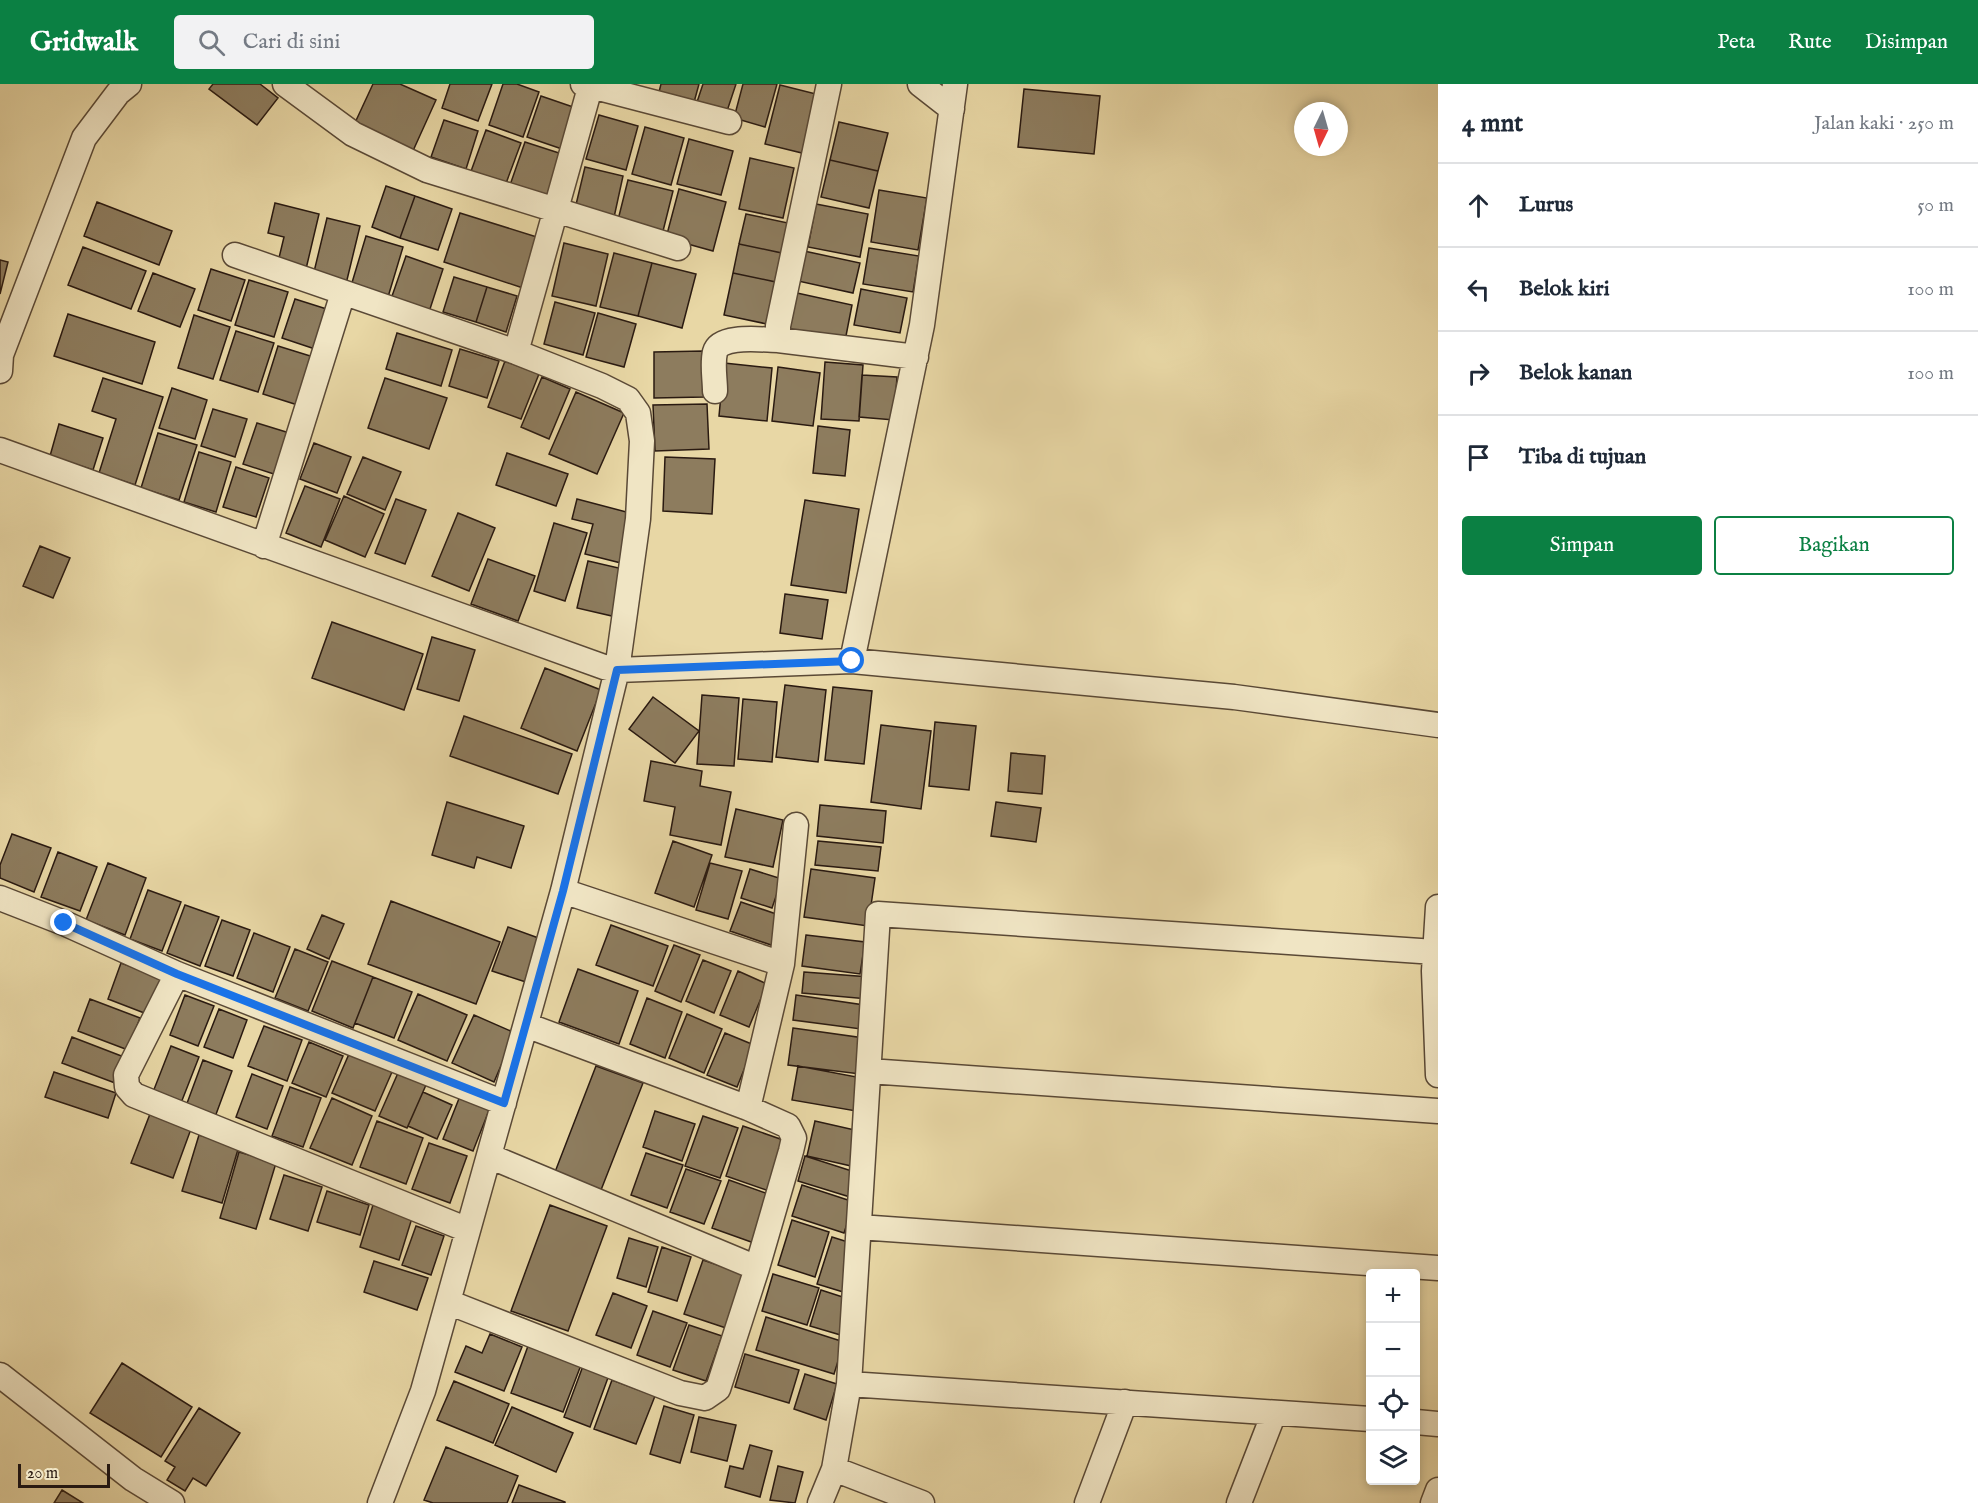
<!DOCTYPE html>
<html lang="id">
<meta charset="utf-8">
<style>
body{margin:0;font-family:"IM FELL English",serif;background:#f2f2f3;color:#1f2937}
.controls{position:absolute;right:18px;bottom:18px;display:grid;overflow:hidden;border-radius:6px;box-shadow:0 3px 9px #0003}
.controls button{width:54px;height:54px;display:grid;place-items:center;padding:0;border:0;border-bottom:2px solid #e0e1e3;background:#fff;color:#1f2937;font:30px sans-serif}
.compass{position:absolute;left:1294px;top:18px;width:54px;height:54px;border-radius:50%;background:#fff;box-shadow:0 3px 9px #0003;rotate:185deg}
.scale{position:absolute;left:18px;bottom:15px;width:92px;box-sizing:border-box;padding-left:6px;border:3px solid #2a1a11;border-top:0;font-size:16px;line-height:21px;white-space:nowrap;color:#2a1a11;-webkit-text-stroke:4px #f0e5c4;paint-order:stroke}
.stop{position:absolute;width:18px;height:18px;margin:-14px;border:4px solid #1a73e8;border-radius:50%;background:#fff}
.stop.end{background:#1a73e8;border-color:#fff;box-shadow:0 2px 6px #0008}
.list{margin:0;padding:0;list-style:none}
h2{display:flex;justify-content:space-between;align-items:center;height:78px;margin:0;padding:0 24px;font-size:26px}
h2 small{font-size:20px;font-weight:400;color:#747a83}
.list li{display:grid;grid-template-columns:39px 1fr auto;gap:18px;align-items:center;box-sizing:border-box;height:84px;padding:0 24px;border-top:2px solid #e0e1e3}
.list b{display:block;font-size:22px;white-space:nowrap}
.list em{font-size:20px;font-style:normal;color:#747a83}
.actions{display:flex;gap:12px;padding:18px 24px}
.actions a{flex:1;padding:14px 0;border:2px solid #0b8043;border-radius:6px;text-align:center;font-size:21px;color:#0b8043}
.actions .main{background:#0b8043;color:#fff}
.icon{flex:none;width:33px;height:33px;fill:none;stroke:currentColor;stroke-width:2;stroke-linecap:round;stroke-linejoin:round}
.map{position:relative;flex:none;width:1438px;height:1419px;overflow:hidden}
header{display:flex;align-items:center;gap:36px;box-sizing:border-box;height:84px;padding:0 30px;background:#0b8043;color:#fff}
header strong{font-size:28px}
nav{display:flex;gap:33px;margin-inline-start:auto;font-size:21px}
.search{width:420px;height:54px;background:#f2f2f3;display:flex;align-items:center;gap:15px;box-sizing:border-box;padding:0 21px;border-radius:6px;color:#747a83;font-size:22px}
main{display:flex}
aside{flex:1;background:#fff}
.map>svg:first-child{display:block}
.building{fill:#8d7c5e;stroke:#2a1a11;stroke-width:1.5}
.lines{fill:none;stroke-linecap:round;stroke-linejoin:round}
.street-casing{stroke:#5a4936;stroke-width:27}
.street{stroke:#f0e5c4;stroke-width:24}
.route{stroke:#1a73e8;stroke-width:8}
</style>
<header>
<strong>Gridwalk</strong>
<div class="search"><svg class="icon" aria-label="search" viewBox="0 0 24 24"><circle cx="10" cy="10" r="6"/><path d="M15 15l6 6"/></svg>Cari di sini</div>
<nav><a>Peta</a><a>Rute</a><a>Disimpan</a></nav>
</header>
<main>
<div class="map">
<svg width="1438" height="1419" viewBox="0 0 1438 1419">
<rect width="100%" height="100%" fill="#e8d7a5"/>
<filter id="stains"><feTurbulence type="fractalNoise" baseFrequency=".00333" numOctaves="4"/><feColorMatrix values="0 0 0 0 .2 0 0 0 0 .09 0 0 0 0 .02 0 0 0 .5 -.17"/></filter>
<radialGradient id="worn" r=".72"><stop offset=".6" stop-color="#630" stop-opacity="0"/><stop offset="1" stop-color="#630" stop-opacity=".3"/></radialGradient>
<path class="building" d="M213,0H260L278,14L257,41L209,5Z
M373,0H400L436,16L412,69L353,43Z
M450,0H492L478,37L442,24Z
M503,0H517L539,8L523,53L489,41Z
M661,0H699L693,22L658,12Z
M703,0H736L726,30L696,21Z
M743,0H777L765,43L734,34Z
M780,1L816,10L802,69L765,60Z
M1024,5L1100,12L1094,70L1018,63Z
M541,12L576,24L562,65L527,53Z
M599,31L638,42L626,86L586,75Z
M444,36L478,47L466,85L431,73Z
M839,38L888,49L878,87L830,76Z
M645,43L684,54L671,101L632,90Z
M486,46L521,59L505,102L470,90Z
M689,55L733,67L721,111L677,100Z
M525,58L562,70L545,116L509,104Z
M750,74L794,84L783,134L739,125Z
M830,76L878,87L869,124L821,113Z
M585,83L623,92L613,138L574,129Z
M628,96L673,107L662,151L617,140Z
M386,102L415,112L400,154L372,143Z
M679,105L726,118L713,167L666,154Z
M879,106L927,114L918,166L871,158Z
M415,112L452,125L438,166L400,154Z
M97,118L172,147L159,181L84,152Z
M275,119L319,130L306,185L278,178L284,153L268,149Z
M816,120L868,130L860,173L808,163Z
M460,129L540,154L523,204L444,178Z
M746,130L788,139L782,169L739,160Z
M327,134L360,142L346,200L313,192Z
M366,152L403,163L388,213L351,202Z
M564,159L608,170L596,222L552,212Z
M739,160L782,169L776,198L733,189Z
M83,163L146,187L131,225L68,201Z
M869,164L919,172L913,208L863,200Z
M804,167L860,179L853,209L798,197Z
M614,169L652,179L638,232L600,223Z
M406,172L443,185L429,228L391,215Z
M0,176L8,178L0,210Z
M652,179L696,190L682,244L638,232Z
M211,185L245,196L231,237L198,226Z
M153,189L195,205L180,243L138,227Z
M733,189L776,198L767,240L724,231Z
M454,193L487,203L476,238L443,228Z
M249,196L288,208L274,253L235,241Z
M487,203L517,212L506,248L476,238Z
M861,205L907,214L900,249L854,241Z
M797,209L852,221L845,257L789,245Z
M295,215L333,227L321,267L282,254Z
M555,218L595,229L583,271L544,260Z
M598,229L636,240L624,283L586,273Z
M68,230L155,258L142,300L54,272Z
M194,231L230,243L213,295L178,284Z
M236,247L274,259L258,308L220,296Z
M397,249L452,266L441,302L386,285Z
M278,262L320,275L304,323L263,310Z
M460,265L499,277L487,314L449,302Z
M703,267L704,313L654,314V268Z
M505,277L539,290L521,335L488,323Z
M825,278L863,281L859,337L821,335Z
M724,279L772,284L767,337L719,332Z
M778,283L820,289L813,342L772,337Z
M862,291L897,293L894,336L859,333Z
M542,293L570,305L549,355L521,343Z
M103,294L163,313L135,401L99,389L116,335L92,327Z
M385,294L447,314L429,365L368,344Z
M172,304L207,316L195,355L159,344Z
M576,308L624,329L597,390L549,370Z
M707,320L709,365L655,367L653,321Z
M213,325L247,335L235,373L201,362Z
M257,339L296,351L283,393L243,380Z
M59,340L103,354L93,386L50,372Z
M818,342L850,346L845,392L813,389Z
M158,349L197,361L179,416L141,404Z
M314,359L351,373L337,409L300,395Z
M199,368L231,378L216,428L184,418Z
M507,369L568,390L556,422L496,401Z
M363,373L401,388L385,426L347,410Z
M665,373L715,375L712,430L663,427Z
M236,383L269,394L256,433L223,423Z
M305,402L340,415L321,463L286,449Z
M344,412L384,430L365,473L325,456Z
M396,415L426,426L405,480L375,469Z
M577,415L634,430L621,479L585,470L593,440L572,435Z
M805,416L859,425L846,509L791,501Z
M458,429L495,444L469,507L432,492Z
M554,439L587,449L565,517L534,507Z
M40,462L70,474L53,514L23,502Z
M488,475L535,492L518,537L471,520Z
M588,477L623,485L612,532L577,524Z
M785,510L828,516L822,555L780,549Z
M332,538L423,570L404,626L312,594Z
M432,553L475,566L459,617L417,605Z
M545,584L601,606L577,667L521,644Z
M785,601L826,606L818,678L776,673Z
M833,603L872,607L864,680L825,676Z
M702,611L739,614L734,682L697,680Z
M653,613L699,647L675,679L629,645Z
M743,615L777,618L772,678L738,675Z
M464,632L572,670L558,710L450,672Z
M935,638L976,642L969,706L929,702Z
M881,641L931,647L921,725L871,718Z
M1011,669L1045,672L1042,710L1008,707Z
M651,677L702,687L700,702L731,708L721,761L670,751L675,723L644,717Z
M447,718L524,742L511,784L477,773L474,784L432,771Z
M996,718L1041,724L1036,758L991,752Z
M820,721L886,727L883,759L817,752Z
M736,725L783,736L773,783L725,773Z
M12,750L51,764L34,808L0,794V781Z
M673,757L712,771L694,823L655,809Z
M818,757L881,763L878,787L815,781Z
M58,768L97,783L80,827L41,813Z
M108,779L146,794L125,851L86,836Z
M710,779L742,787L728,835L696,826Z
M750,785L782,795L772,824L741,814Z
M811,785L875,794L868,842L804,833Z
M148,806L181,818L162,867L130,855Z
M391,817L500,858L476,920L368,880Z
M741,818L785,833L774,862L730,847Z
M185,821L219,833L200,882L167,869Z
M322,831L344,840L329,875L307,865Z
M222,836L250,846L233,892L205,882Z
M611,841L668,862L653,902L596,881Z
M508,843L544,856L529,899L492,887Z
M254,849L290,863L273,908L237,894Z
M806,851L865,858L860,890L802,882Z
M674,861L700,871L681,918L655,907Z
M295,865L328,878L308,927L275,914Z
M703,876L731,887L714,929L686,917Z
M332,877L373,893L353,944L312,927Z
M121,879L166,895L152,932L108,915Z
M578,885L638,907L619,960L559,938Z
M738,887L767,900L749,943L720,931Z
M804,888L870,893L868,915L802,909Z
M373,893L412,908L394,954L355,939Z
M418,910L467,931L447,977L398,956Z
M185,911L214,922L198,962L170,951Z
M796,911L864,921L861,945L793,936Z
M647,914L682,928L665,974L630,960Z
M90,915L140,934L128,966L78,947Z
M219,925L247,936L233,974L204,963Z
M687,930L722,945L704,989L669,974Z
M474,931L515,949L494,998L452,979Z
M264,942L302,956L287,997L248,982Z
M793,944L864,954L860,990L788,981Z
M725,949L754,961L737,1003L707,991Z
M72,953L124,973L115,999L62,979Z
M309,958L343,972L326,1013L292,999Z
M171,962L199,973L181,1019L153,1008Z
M349,970L392,988L375,1027L332,1009Z
M203,976L232,987L215,1033L186,1022Z
M596,982L643,999L601,1106L555,1088Z
M798,982L862,994L856,1027L792,1016Z
M54,988L116,1009L108,1034L45,1013Z
M398,989L426,1001L407,1044L379,1032Z
M252,990L283,1002L267,1045L236,1033Z
M290,1003L321,1014L303,1063L272,1052Z
M423,1008L452,1021L437,1055L408,1042Z
M460,1012L490,1024L473,1067L443,1055Z
M332,1014L372,1032L352,1081L310,1064Z
M655,1027L695,1040L682,1077L643,1063Z
M150,1030L191,1045L173,1094L131,1079Z
M703,1032L738,1044L720,1094L685,1082Z
M377,1037L423,1054L406,1100L360,1083Z
M815,1037L868,1049L860,1084L807,1072Z
M743,1042L786,1057L769,1107L726,1092Z
M199,1051L239,1062L222,1119L182,1107Z
M429,1059L467,1072L450,1119L412,1105Z
M239,1068L276,1079L256,1145L220,1134Z
M646,1069L683,1081L667,1124L631,1111Z
M805,1072L858,1089L850,1113L798,1097Z
M686,1085L721,1097L704,1140L670,1128Z
M284,1091L322,1103L308,1147L270,1135Z
M729,1096L771,1111L754,1159L712,1144Z
M802,1101L854,1118L844,1149L792,1132Z
M327,1107L369,1121L360,1151L317,1138Z
M373,1121L412,1134L399,1176L360,1163Z
M550,1121L607,1142L568,1247L511,1227Z
M792,1136L829,1148L815,1193L778,1181Z
M416,1142L444,1152L431,1191L402,1181Z
M832,1153L867,1164L853,1211L817,1200Z
M629,1154L658,1163L646,1203L617,1194Z
M662,1163L691,1173L677,1217L648,1208Z
M703,1176L744,1190L726,1244L684,1230Z
M374,1177L428,1194L417,1226L364,1208Z
M773,1190L819,1204L807,1241L762,1227Z
M821,1206L855,1217L844,1252L810,1242Z
M613,1209L647,1222L631,1264L596,1251Z
M653,1227L687,1239L670,1283L637,1271Z
M766,1233L844,1258L834,1290L756,1266Z
M689,1241L722,1252L706,1297L673,1286Z
M490,1250L522,1263L504,1307L455,1288L466,1262L482,1269Z
M528,1262L581,1281L563,1328L511,1309Z
M745,1270L799,1286L789,1319L735,1303Z
M122,1279L192,1323L161,1373L90,1329Z
M583,1282L609,1291L590,1343L564,1333Z
M805,1290L837,1300L826,1336L794,1325Z
M612,1296L655,1312L636,1360L594,1345Z
M454,1297L509,1320L493,1359L437,1336Z
M664,1322L694,1331L680,1379L650,1370Z
M512,1323L573,1349L556,1388L495,1361Z
M199,1324L240,1349L206,1402L193,1394L185,1407L167,1396L175,1383L165,1377Z
M699,1333L736,1341L727,1377L691,1368Z
M750,1361L772,1367L760,1413L725,1403L730,1382L743,1385Z
M446,1363L518,1392L507,1419H433L424,1416Z
M778,1382L803,1388L795,1419L770,1416Z
M519,1401L565,1418V1419H512Z
M62,1406L83,1419H54Z"/>
<g class="lines">
<g class="street-casing">
<path id="street" d="M285,0L353,50L427,86L678,164
M583,0L729,38
M829,0L778,242V256L916,273
M920,0L952,25
M235,171L516,268L602,302L628,315L638,329L642,357L638,435L617,586L563,807L423,1307L380,1419
M516,268L591,0
M0,287L1,271L84,54L118,9L129,0
M715,307C715,295 712,280 715,268C720,250 763,256 778,256
M0,366L604,583L617,586L852,577L1234,613L1438,641
M264,462L343,209
M852,577L922,241L955,0
M563,807L782,880
M0,814L64,839L177,890L504,1019
M1438,823L1434,887L1438,991
M177,890L126,991L127,1003L134,1011L468,1146
M869,987L1438,1027
M748,1024L782,880L796,741
M489,1072L757,1184
M859,1143L1438,1184
M448,1218L680,1309L705,1314L718,1305L757,1184L791,1067L794,1054L788,1042L748,1024L526,941
M0,1291L133,1395L172,1419
M849,1300L1370,1335
M1416,1338L1438,1340
M834,1385L922,1419
M820,1419L834,1385L849,1300L878,830L1435,868
M1087,1419L1125,1318
M1239,1419L1274,1329
M1433,1419L1438,1406"/>
</g>
<use href="#street" class="street"/>
</g>
<g class="lines">
<path class="route" d="M64,839L177,890L504,1019L563,807L617,586L852,577"/>
</g>
<rect width="100%" height="100%" filter="url(#stains)"/>
<rect width="100%" height="100%" fill="url(#worn)"/>
</svg>
<div class="controls">
<button>+</button>
<button>−</button>
<button><svg class="icon" aria-label="locate" viewBox="0 0 24 24"><circle cx="12" cy="12" r="6"/><path d="M12 2v4M12 18v4M2 12h4M18 12h4"/></svg></button>
<button><svg class="icon" aria-label="layers" viewBox="0 0 24 24"><path d="M12 4l9 5-9 5-9-5zM3 14l9 5 9-5"/></svg></button>
</div>
<svg class="compass" viewBox="-18 -18 36 36"><path d="M0-13l5 13h-10z" fill="#e53935"/><path d="M0 13l5-13h-10z" fill="#747a83"/></svg>
<div class="scale">20 m</div>
<div class="stop" style="left:852px;top:577px"></div>
<div class="stop end" style="left:64px;top:839px"></div>
</div>
<aside>
<h2>4 mnt<small>Jalan kaki · 250 m</small></h2>
<ul class="list">
<li><svg class="icon" aria-label="ahead" viewBox="0 0 24 24"><path d="M12 20V5M6 11l6-6 6 6"/></svg><div><b>Lurus</b></div><em>50 m</em></li>
<li><svg class="icon" aria-label="left" viewBox="0 0 24 24"><path d="M17 20v-9H6M10 6l-5 5 5 5"/></svg><div><b>Belok kiri</b></div><em>100 m</em></li>
<li><svg class="icon" aria-label="right" viewBox="0 0 24 24"><path d="M7 20v-9h11M14 6l5 5-5 5"/></svg><div><b>Belok kanan</b></div><em>100 m</em></li>
<li><svg class="icon" aria-label="arrive" viewBox="0 0 24 24"><path d="M6 21V4h12l-3 4 3 4H6"/></svg><div><b>Tiba di tujuan</b></div></li>
</ul>
<div class="actions"><a class="main">Simpan</a><a>Bagikan</a></div>
</aside>
</main>
